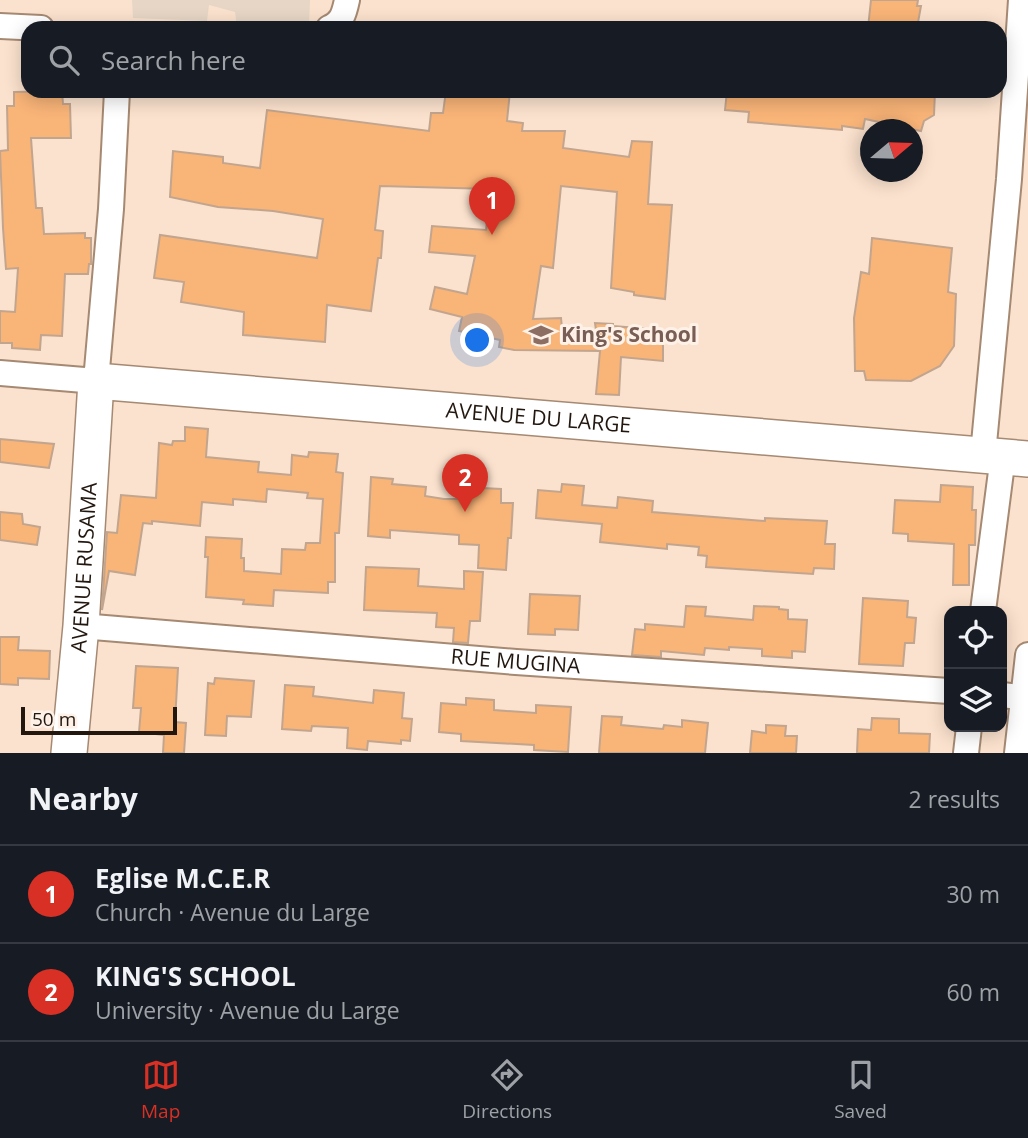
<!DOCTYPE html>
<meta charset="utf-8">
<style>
body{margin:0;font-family:"Open Sans",sans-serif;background:#20242c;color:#f1f3f6}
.controls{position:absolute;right:21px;bottom:21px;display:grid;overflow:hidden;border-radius:14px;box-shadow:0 4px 18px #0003}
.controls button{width:63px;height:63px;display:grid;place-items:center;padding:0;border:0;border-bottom:2px solid #363941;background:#171b24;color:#f1f3f6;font:35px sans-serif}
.compass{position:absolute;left:860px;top:119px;width:63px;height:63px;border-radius:50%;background:#171b24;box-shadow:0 4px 18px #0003;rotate:71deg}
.scale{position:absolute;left:21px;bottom:18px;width:156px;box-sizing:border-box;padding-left:7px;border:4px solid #22170f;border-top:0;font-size:19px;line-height:24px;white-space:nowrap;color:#22170f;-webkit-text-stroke:5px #fef2e8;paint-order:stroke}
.you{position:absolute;left:478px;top:341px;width:24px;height:24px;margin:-18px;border:5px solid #fff;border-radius:50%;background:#1a73e8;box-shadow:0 0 0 10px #1a73e833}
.badge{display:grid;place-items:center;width:46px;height:46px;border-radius:50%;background:#d93025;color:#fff;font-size:23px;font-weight:700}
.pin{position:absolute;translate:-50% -58px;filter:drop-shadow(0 2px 4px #0008)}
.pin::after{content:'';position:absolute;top:37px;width:24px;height:21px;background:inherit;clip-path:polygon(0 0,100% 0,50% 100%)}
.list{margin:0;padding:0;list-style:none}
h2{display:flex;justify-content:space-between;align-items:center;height:91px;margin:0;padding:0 28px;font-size:30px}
h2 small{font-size:23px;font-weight:400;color:#9ea1a6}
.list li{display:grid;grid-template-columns:46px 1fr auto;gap:21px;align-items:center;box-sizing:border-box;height:98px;padding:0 28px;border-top:2px solid #363941}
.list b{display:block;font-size:26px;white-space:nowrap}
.list p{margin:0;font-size:23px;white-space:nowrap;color:#9ea1a6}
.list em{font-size:23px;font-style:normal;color:#9ea1a6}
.icon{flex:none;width:38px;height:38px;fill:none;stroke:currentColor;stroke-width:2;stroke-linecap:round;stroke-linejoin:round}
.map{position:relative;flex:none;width:1028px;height:753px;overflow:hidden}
.search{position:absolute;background:#171b24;box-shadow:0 4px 18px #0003;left:21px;right:21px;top:21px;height:77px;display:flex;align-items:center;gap:18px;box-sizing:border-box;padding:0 24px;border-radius:21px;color:#9ea1a6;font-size:26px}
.sheet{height:287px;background:#171b24}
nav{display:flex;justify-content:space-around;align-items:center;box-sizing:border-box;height:98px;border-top:2px solid #363941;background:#171b24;font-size:19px;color:#9ea1a6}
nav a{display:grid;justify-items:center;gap:4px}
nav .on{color:#d93025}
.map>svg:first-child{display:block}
.medical{fill:#e7d6c5}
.building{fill:#f9b478;stroke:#c2a58e;stroke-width:2}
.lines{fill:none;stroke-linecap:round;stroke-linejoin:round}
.street-casing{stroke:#a58972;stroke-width:28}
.secondary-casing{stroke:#a58972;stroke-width:38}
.street{stroke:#fff;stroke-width:24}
.secondary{stroke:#fff;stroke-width:35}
.labels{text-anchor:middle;stroke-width:6;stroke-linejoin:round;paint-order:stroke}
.education-label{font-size:21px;font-weight:bold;fill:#785e54;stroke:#fef2e8;text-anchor:start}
.street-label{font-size:21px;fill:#22170f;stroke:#fef2e8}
</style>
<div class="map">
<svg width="1028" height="753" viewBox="0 0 1028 753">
<rect width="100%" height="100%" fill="#fbe2ce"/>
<path class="medical" d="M132,0H310L309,27L237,28L235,12L209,5L207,21L133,18Z"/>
<path class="building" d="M871,0H918L917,6H921L917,28H868Z
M62,91L63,104H70L71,138H31L36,208H42L44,234L85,233V238H91V264H89L88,274H65L62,336L41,335L40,350L12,348V343H0V311L15,312L18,268L6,269L3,228L0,151L8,150L7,106H14V92Z
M446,91H510L507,121L523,123L522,131H565L563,148L629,157L632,141L652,142L648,204L672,205L665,299L634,295V292L611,288L617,192L561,186L553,268L541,266L533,319L561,318L562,328L596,330L595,323L613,324V326L663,330V361L621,357L619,395L596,394L600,351L514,350L499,347L500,340L459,331L462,317L430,309L435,287L467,294L475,256L429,252L432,226L486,230L491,189L380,186L375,230L383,231L381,258H378L371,311L327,305L325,342L243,335L244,312L181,302L184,282L154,278L160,235L317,258L323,219L273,211L218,207L170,197L173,151L223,157V163L260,168L267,110L429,131L431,113H443Z
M727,91H935L934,115L924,121L921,131L865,119L863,129L842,126V130L748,122L749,112L725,110Z
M872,238L952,248L948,292L956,294L954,346L940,366L911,381L866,380L864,371H855L854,318L861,272L869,274Z
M185,427L208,429L206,457L259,462L258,472L291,475L292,455L308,457L309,452L338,454L336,472L343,473L339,533H335V582H328V593L274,590L273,606L243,604L244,600L206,597L208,557H205L206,537L242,539L241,558H244V571L281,574L282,549L305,550L306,543H320L323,499L307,498L308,493L267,489L266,502L233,499V505L202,502L200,526L152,521V524L143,523L135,575L109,571L102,610L107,532L117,533L121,495L156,498L159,443L172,445L173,441H185Z
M0,439L54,444L49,468L0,462Z
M371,477L393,479L392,484L426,487L425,496L444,499H462L463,487L501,489V503H513L511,538H508L506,570L478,568L479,545L459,544V535L390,530V538L368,536Z
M562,484L584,486L582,505L617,508L618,497L653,501L652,512L765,521V518L827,521L825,544H835L834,569L814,568L813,574L706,567L707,556L698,555L699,547L667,544V549L600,542L602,524L536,518L538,490L561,492Z
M941,485L973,487L972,510H976L975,545H969V585H953L954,544L908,541V534L893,533L895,500L940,502Z
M0,512L22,514L23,524L40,527L37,545L0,540Z
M366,567L419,569L418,586L464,589V571L483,572L480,621H470L468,643L453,642L454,628L436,627L437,613L364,610Z
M530,594L580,596L578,630L555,629V635L528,634Z
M863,598L908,601L907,617L916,618L914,643H905L903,666L859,664Z
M686,606L706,607L705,616L753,620L754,606L779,607V609L788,610V619L807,620L805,652L792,651V658L762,656V649L729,647V650L705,648L704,655L661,651V657L632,655L635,629L645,630V624L684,627Z
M0,637H19L18,650L50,651L49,679L18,678V685L0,684Z
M136,666L178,668L175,722L186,723L184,753H163L164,735L139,732L141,708H133Z
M215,678L254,681L251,717L227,716L226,736L205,735L208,683L214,684Z
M285,685L314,687L313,696L373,703L374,690L404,693L402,718L412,719L410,741L401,740V744L368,741L367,750L347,748L348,728L312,726L311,731L282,729Z
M466,698L494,700V710L536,713V705L571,707L568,752L534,750V745L461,741V734L439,732L441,703L466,705Z
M602,716L622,717L621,725L663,729L664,725L682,727V720L708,723L705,753H599Z
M872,718L899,719V733L930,734L929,753H857L858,729L871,730Z
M766,725L786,726L785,736H797L796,753H750L752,731L766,733Z"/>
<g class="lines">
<g class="street-casing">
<g id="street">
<path d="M0,26L41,28"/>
<path d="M329,28C342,22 344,14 347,0"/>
<path d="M0,373L96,381L111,209L117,91"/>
<path d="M983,454L1009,179L1021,0"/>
<path d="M983,611L1003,456"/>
<path id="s1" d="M81,626L516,662L949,691"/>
<path d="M1002,695L1028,698"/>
<path d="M966,753L969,727"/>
<path d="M1017,753L1028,655"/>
</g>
</g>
<g class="secondary-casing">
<g id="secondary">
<path id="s2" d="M69,753L81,626L96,381L1028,459"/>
</g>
</g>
<use href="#street" class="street"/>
<use href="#secondary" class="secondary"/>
</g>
<defs>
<g id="school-bare" transform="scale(1.89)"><path d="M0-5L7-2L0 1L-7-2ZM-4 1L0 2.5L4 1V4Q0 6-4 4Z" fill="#8d6e63" stroke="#fef2e8" stroke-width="2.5" paint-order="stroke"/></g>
</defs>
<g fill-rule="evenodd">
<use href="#school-bare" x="541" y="335"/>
</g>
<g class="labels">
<g class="education-label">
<text x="561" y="342">King's School</text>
</g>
<g class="street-label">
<text dy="7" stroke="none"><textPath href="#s2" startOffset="817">AVENUE DU LARGE</textPath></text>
<text dy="7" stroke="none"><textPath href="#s2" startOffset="186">AVENUE RUSAMA</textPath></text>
<text dy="7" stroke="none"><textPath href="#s1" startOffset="436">RUE MUGINA</textPath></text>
</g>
</g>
</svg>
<div class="controls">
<button><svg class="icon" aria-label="locate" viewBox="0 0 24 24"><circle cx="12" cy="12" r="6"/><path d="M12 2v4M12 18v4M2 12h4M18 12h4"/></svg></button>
<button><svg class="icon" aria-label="layers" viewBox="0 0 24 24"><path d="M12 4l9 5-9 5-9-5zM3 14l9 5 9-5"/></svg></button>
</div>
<svg class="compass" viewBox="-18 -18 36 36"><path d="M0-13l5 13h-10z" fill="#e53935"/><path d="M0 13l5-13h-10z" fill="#9ea1a6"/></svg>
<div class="scale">50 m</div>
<div class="you"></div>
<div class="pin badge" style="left:492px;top:235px">1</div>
<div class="pin badge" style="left:465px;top:512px">2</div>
<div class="search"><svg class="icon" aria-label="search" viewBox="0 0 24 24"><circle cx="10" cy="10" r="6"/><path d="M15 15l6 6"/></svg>Search here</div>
</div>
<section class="sheet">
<h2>Nearby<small>2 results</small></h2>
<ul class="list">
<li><span class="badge">1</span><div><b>Eglise M.C.E.R</b><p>Church · Avenue du Large</p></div><em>30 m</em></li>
<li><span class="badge">2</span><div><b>KING'S SCHOOL</b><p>University · Avenue du Large</p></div><em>60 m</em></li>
</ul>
</section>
<nav>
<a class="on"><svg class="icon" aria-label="map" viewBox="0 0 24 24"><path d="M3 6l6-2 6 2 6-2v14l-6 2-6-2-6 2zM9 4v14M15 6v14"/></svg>Map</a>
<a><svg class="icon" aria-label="directions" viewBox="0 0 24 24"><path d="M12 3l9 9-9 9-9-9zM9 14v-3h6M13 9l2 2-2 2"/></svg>Directions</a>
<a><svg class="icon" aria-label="saved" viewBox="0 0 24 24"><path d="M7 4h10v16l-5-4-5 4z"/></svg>Saved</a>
</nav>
